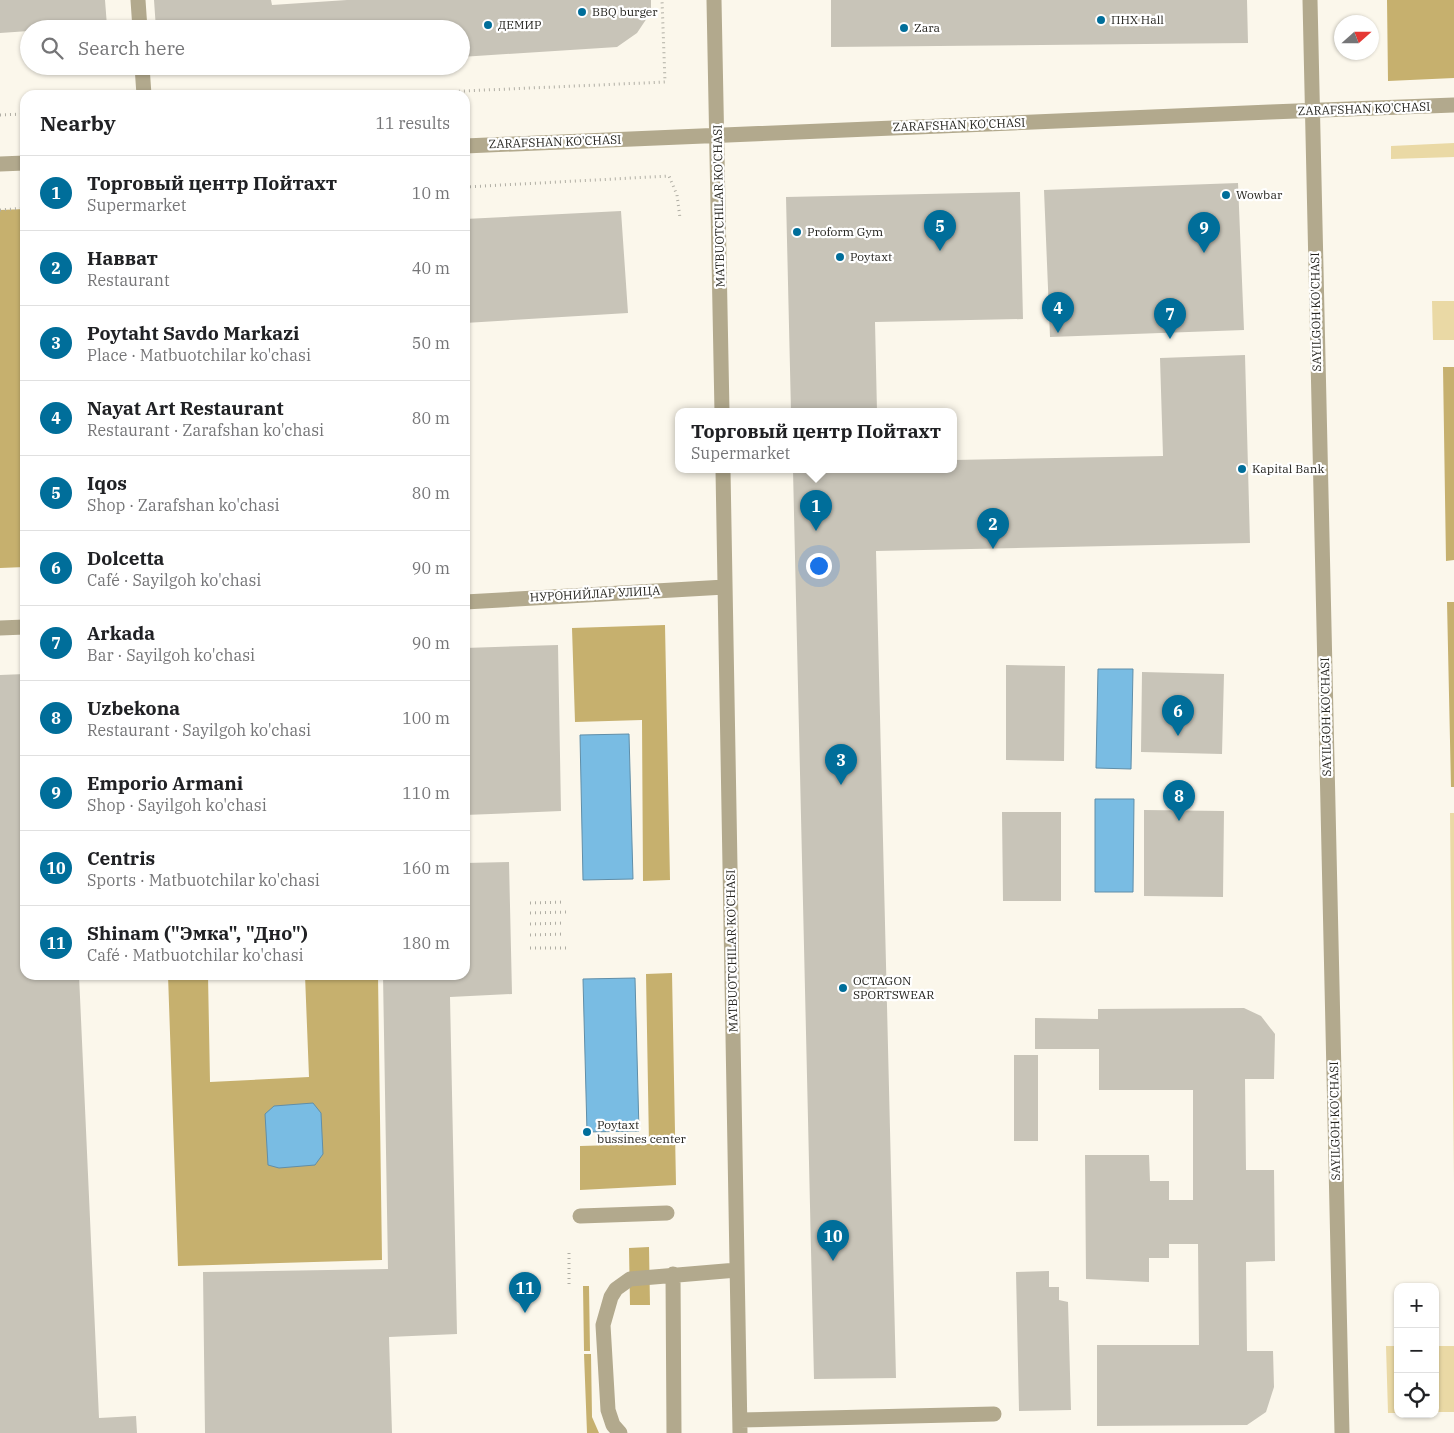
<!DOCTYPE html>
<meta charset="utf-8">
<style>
body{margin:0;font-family:"IBM Plex Serif",serif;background:#f6f6f6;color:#202124}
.controls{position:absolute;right:15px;bottom:15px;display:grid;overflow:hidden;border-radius:10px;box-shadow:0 1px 4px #0004}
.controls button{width:45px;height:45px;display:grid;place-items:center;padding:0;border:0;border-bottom:1px solid #e0e0e0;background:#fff;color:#202124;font:25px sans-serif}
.compass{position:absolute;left:1334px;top:15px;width:45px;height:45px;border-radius:50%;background:#fff;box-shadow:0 1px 4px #0004;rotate:69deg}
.you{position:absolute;left:818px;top:565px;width:18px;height:18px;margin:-12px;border:4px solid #fff;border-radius:50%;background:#1a73e8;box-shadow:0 0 0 8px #1a73e833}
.badge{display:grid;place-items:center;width:32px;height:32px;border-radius:50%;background:#006e9a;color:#fff;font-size:16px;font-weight:700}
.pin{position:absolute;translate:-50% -41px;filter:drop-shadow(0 1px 2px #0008)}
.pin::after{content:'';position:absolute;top:26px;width:18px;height:15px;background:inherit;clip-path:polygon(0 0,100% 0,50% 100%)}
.popup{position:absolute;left:675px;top:408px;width:282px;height:65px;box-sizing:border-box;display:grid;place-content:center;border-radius:10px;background:#fff;filter:drop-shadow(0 1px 4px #0005);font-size:16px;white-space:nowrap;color:#757577}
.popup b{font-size:19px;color:#202124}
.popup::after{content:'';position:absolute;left:50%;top:100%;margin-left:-10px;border:10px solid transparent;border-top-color:#fff}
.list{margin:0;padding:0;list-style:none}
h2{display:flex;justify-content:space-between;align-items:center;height:65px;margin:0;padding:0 20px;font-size:21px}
h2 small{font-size:16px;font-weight:400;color:#757577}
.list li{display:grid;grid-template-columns:32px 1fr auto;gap:15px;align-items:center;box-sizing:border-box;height:75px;padding:0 20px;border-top:1px solid #e0e0e0}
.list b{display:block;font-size:19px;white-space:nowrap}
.list p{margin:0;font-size:16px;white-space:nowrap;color:#757577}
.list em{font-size:16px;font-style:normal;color:#757577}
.icon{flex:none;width:28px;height:28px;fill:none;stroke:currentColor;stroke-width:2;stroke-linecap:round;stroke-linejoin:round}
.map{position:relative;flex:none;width:1454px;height:1433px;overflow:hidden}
.search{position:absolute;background:#fff;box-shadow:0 1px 4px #0004;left:20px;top:20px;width:450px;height:55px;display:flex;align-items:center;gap:12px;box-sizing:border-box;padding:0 18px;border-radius:28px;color:#757577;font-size:19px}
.panel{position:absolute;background:#fff;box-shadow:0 1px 4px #0004;left:20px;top:90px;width:450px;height:890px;border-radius:15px}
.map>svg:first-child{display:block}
.green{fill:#ead9a5}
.forest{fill:#c6b06e}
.water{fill:#79bce3;stroke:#608ea8}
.building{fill:#c8c4b8}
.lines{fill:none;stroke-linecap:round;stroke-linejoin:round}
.path{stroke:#b0aea4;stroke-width:3;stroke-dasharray:1 4;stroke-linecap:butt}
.minor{stroke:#b2a98d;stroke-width:15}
.poi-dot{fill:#006e9a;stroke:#fff;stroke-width:2}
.labels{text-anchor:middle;stroke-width:4.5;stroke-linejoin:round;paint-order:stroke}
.poi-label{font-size:12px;fill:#25241f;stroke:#fff;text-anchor:start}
.street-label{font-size:12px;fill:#25241f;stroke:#fff}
</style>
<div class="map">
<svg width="1454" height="1433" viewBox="0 0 1454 1433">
<rect width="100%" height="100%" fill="#fbf7eb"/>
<path class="green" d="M1454,143V157L1391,159V146Z
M1432,301H1454V340H1433Z
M1450,813H1454V1184Z
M1386,1346H1398V1413H1388Z
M1435,1346H1454V1412H1435Z"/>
<path class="forest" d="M1387,0H1454V78L1388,81Z
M25,209V567L0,568V210Z
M1443,367H1454V560L1446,561Z
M1447,602H1454V787H1451Z
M665,625L670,880L643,881L642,720L575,722L572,628Z
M672,973L676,1185L580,1190V1146L649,1144L646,974Z
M168,975H208L210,1082L309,1077L305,975H378L382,1260L178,1266Z
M649,1247L650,1305H630L629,1248Z
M583,1286H589L590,1351H584Z
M584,1354H591L592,1417L599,1433H587Z"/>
<path class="water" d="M1098,669H1133L1131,769L1096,768Z
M629,734L633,879L583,880L580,735Z
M1095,799H1134L1133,892H1095Z
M635,978L639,1131L587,1132L583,979Z
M313,1103L321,1113L323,1154L315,1165L279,1168L268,1165L265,1114L274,1106Z"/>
<path class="building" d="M0,0H105L107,26L71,29H29V31L0,33Z
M154,0H271L272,5L347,0H651V12L637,33L617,47L461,57V29H156Z
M831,0H1247L1248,43L831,47Z
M159,66H275V68L160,75Z
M1238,183L1244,330L1050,337L1044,190Z
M1020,192L1023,319L875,322L877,412H791L786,197Z
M621,211L628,313L465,323V219Z
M1245,355L1250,543L876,551L896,1378L814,1379L793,470H954V460L1163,456L1160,358Z
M558,645L561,811L465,815V648Z
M1006,665L1065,666L1064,761L1006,760Z
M1142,672L1224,674L1222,754L1141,752Z
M25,674V975H79L99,1418L136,1416L137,1433H0V675Z
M1144,810L1224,811L1223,897L1144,896Z
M1002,812H1061V901H1003Z
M509,862L512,994L450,997L457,1334L389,1337L392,1433H205L203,1272L388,1269L383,975H465V863Z
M1244,1008L1261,1016L1275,1034L1274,1079H1245L1246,1170H1274L1275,1261L1246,1262L1247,1351H1273L1274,1387L1266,1412L1247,1425L1097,1426V1345H1199L1198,1244H1169V1258H1149V1282L1086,1279L1085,1155H1149L1150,1181H1169V1200H1193V1090H1099V1049H1035V1018L1098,1019V1009Z
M1014,1055H1038V1141H1014Z
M1049,1271V1287H1059V1300L1068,1302L1071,1410L1019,1411L1016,1272Z"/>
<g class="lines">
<path class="path" d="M374,95L665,82L662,0
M0,115L25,114
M465,187L669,176L677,195L680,218
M0,210L25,208
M530,903L565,902
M530,913L566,912
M530,924L565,923
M530,935L565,934
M530,948H566
M569,1284V1250"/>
<path class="minor" d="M138,0L140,29
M714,0L722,412
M1310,0L1342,1433
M142,66L144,95
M465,146L1270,112L1454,105
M0,164L25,163
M723,470L740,1433
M465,602L725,587
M0,628L25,627
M580,1216L667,1213
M673,1274L674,1433
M740,1420L994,1414
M620,1433L613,1425L608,1410L603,1325L611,1297L616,1289L630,1279L737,1270"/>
</g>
<g class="poi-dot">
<circle cx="582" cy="12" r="5"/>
<circle cx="1101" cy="20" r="5"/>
<circle cx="488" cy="25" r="5"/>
<circle cx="904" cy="28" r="5"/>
<circle cx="1226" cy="195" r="5"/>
<circle cx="797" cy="232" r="5"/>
<circle cx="840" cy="257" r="5"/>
<circle cx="1242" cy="469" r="5"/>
<circle cx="843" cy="988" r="5"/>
<circle cx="587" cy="1132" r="5"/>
</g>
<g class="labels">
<g class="poi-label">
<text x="592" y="16">BBQ burger</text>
<text x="1111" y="24">ПНХ Hall</text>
<text x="498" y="29">ДЕМИР</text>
<text x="914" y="32">Zara</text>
<text x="1236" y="199">Wowbar</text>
<text x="807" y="236">Proform Gym</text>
<text x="850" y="261">Poytaxt</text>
<text x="1252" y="473">Kapital Bank</text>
<text x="853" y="985">OCTAGON<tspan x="853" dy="14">SPORTSWEAR</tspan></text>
<text x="597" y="1129">Poytaxt<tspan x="597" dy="14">bussines center</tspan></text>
</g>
<g class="street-label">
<text transform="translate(1364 109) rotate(-2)" y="4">ZARAFSHAN KO'CHASI</text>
<text transform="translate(959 125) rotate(-2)" y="4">ZARAFSHAN KO'CHASI</text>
<text transform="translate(555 142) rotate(-2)" y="4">ZARAFSHAN KO'CHASI</text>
<text transform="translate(719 206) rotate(-91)" y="4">MATBUOTCHILAR KO'CHASI</text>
<text transform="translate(1316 312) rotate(-91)" y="4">SAYILGOH KO'CHASI</text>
<text transform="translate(595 594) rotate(-3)" y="4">НУРОНИЙЛАР УЛИЦА</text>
<text transform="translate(1326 717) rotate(-91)" y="4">SAYILGOH KO'CHASI</text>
<text transform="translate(732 951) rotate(-91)" y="4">MATBUOTCHILAR KO'CHASI</text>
<text transform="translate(1335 1121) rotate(-91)" y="4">SAYILGOH KO'CHASI</text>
</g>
</g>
</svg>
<div class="controls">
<button>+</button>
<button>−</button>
<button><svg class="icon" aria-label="locate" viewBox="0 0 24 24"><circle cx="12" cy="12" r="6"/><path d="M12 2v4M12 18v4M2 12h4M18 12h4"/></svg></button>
</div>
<svg class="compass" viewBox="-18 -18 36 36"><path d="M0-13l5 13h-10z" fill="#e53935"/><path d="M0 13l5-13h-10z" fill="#757577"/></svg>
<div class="you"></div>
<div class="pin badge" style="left:816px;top:531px">1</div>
<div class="popup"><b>Торговый центр Пойтахт</b>Supermarket</div>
<div class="pin badge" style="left:993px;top:549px">2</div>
<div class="pin badge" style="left:841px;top:785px">3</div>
<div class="pin badge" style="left:1058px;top:333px">4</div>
<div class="pin badge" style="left:940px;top:251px">5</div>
<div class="pin badge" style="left:1178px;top:736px">6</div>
<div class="pin badge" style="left:1170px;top:339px">7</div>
<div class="pin badge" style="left:1179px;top:821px">8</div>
<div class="pin badge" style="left:1204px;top:253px">9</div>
<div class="pin badge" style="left:833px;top:1261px">10</div>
<div class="pin badge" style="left:525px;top:1313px">11</div>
<div class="search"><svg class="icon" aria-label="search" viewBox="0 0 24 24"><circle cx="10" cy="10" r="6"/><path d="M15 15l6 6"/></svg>Search here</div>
<section class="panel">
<h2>Nearby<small>11 results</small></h2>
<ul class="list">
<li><span class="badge">1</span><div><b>Торговый центр Пойтахт</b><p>Supermarket</p></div><em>10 m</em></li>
<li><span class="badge">2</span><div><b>Навват</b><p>Restaurant</p></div><em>40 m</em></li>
<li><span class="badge">3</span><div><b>Poytaht Savdo Markazi</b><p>Place · Matbuotchilar ko'chasi</p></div><em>50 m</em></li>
<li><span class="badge">4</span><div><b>Nayat Art Restaurant</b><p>Restaurant · Zarafshan ko'chasi</p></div><em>80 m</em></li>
<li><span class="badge">5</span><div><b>Iqos</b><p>Shop · Zarafshan ko'chasi</p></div><em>80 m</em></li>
<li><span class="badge">6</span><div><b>Dolcetta</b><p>Café · Sayilgoh ko'chasi</p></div><em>90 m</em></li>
<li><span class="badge">7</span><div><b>Arkada</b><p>Bar · Sayilgoh ko'chasi</p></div><em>90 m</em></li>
<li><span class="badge">8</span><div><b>Uzbekona</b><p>Restaurant · Sayilgoh ko'chasi</p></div><em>100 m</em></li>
<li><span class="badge">9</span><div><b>Emporio Armani</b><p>Shop · Sayilgoh ko'chasi</p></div><em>110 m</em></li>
<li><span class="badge">10</span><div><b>Centris</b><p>Sports · Matbuotchilar ko'chasi</p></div><em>160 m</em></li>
<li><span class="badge">11</span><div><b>Shinam (&quot;Эмка&quot;, &quot;Дно&quot;)</b><p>Café · Matbuotchilar ko'chasi</p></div><em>180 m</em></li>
</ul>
</section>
</div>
